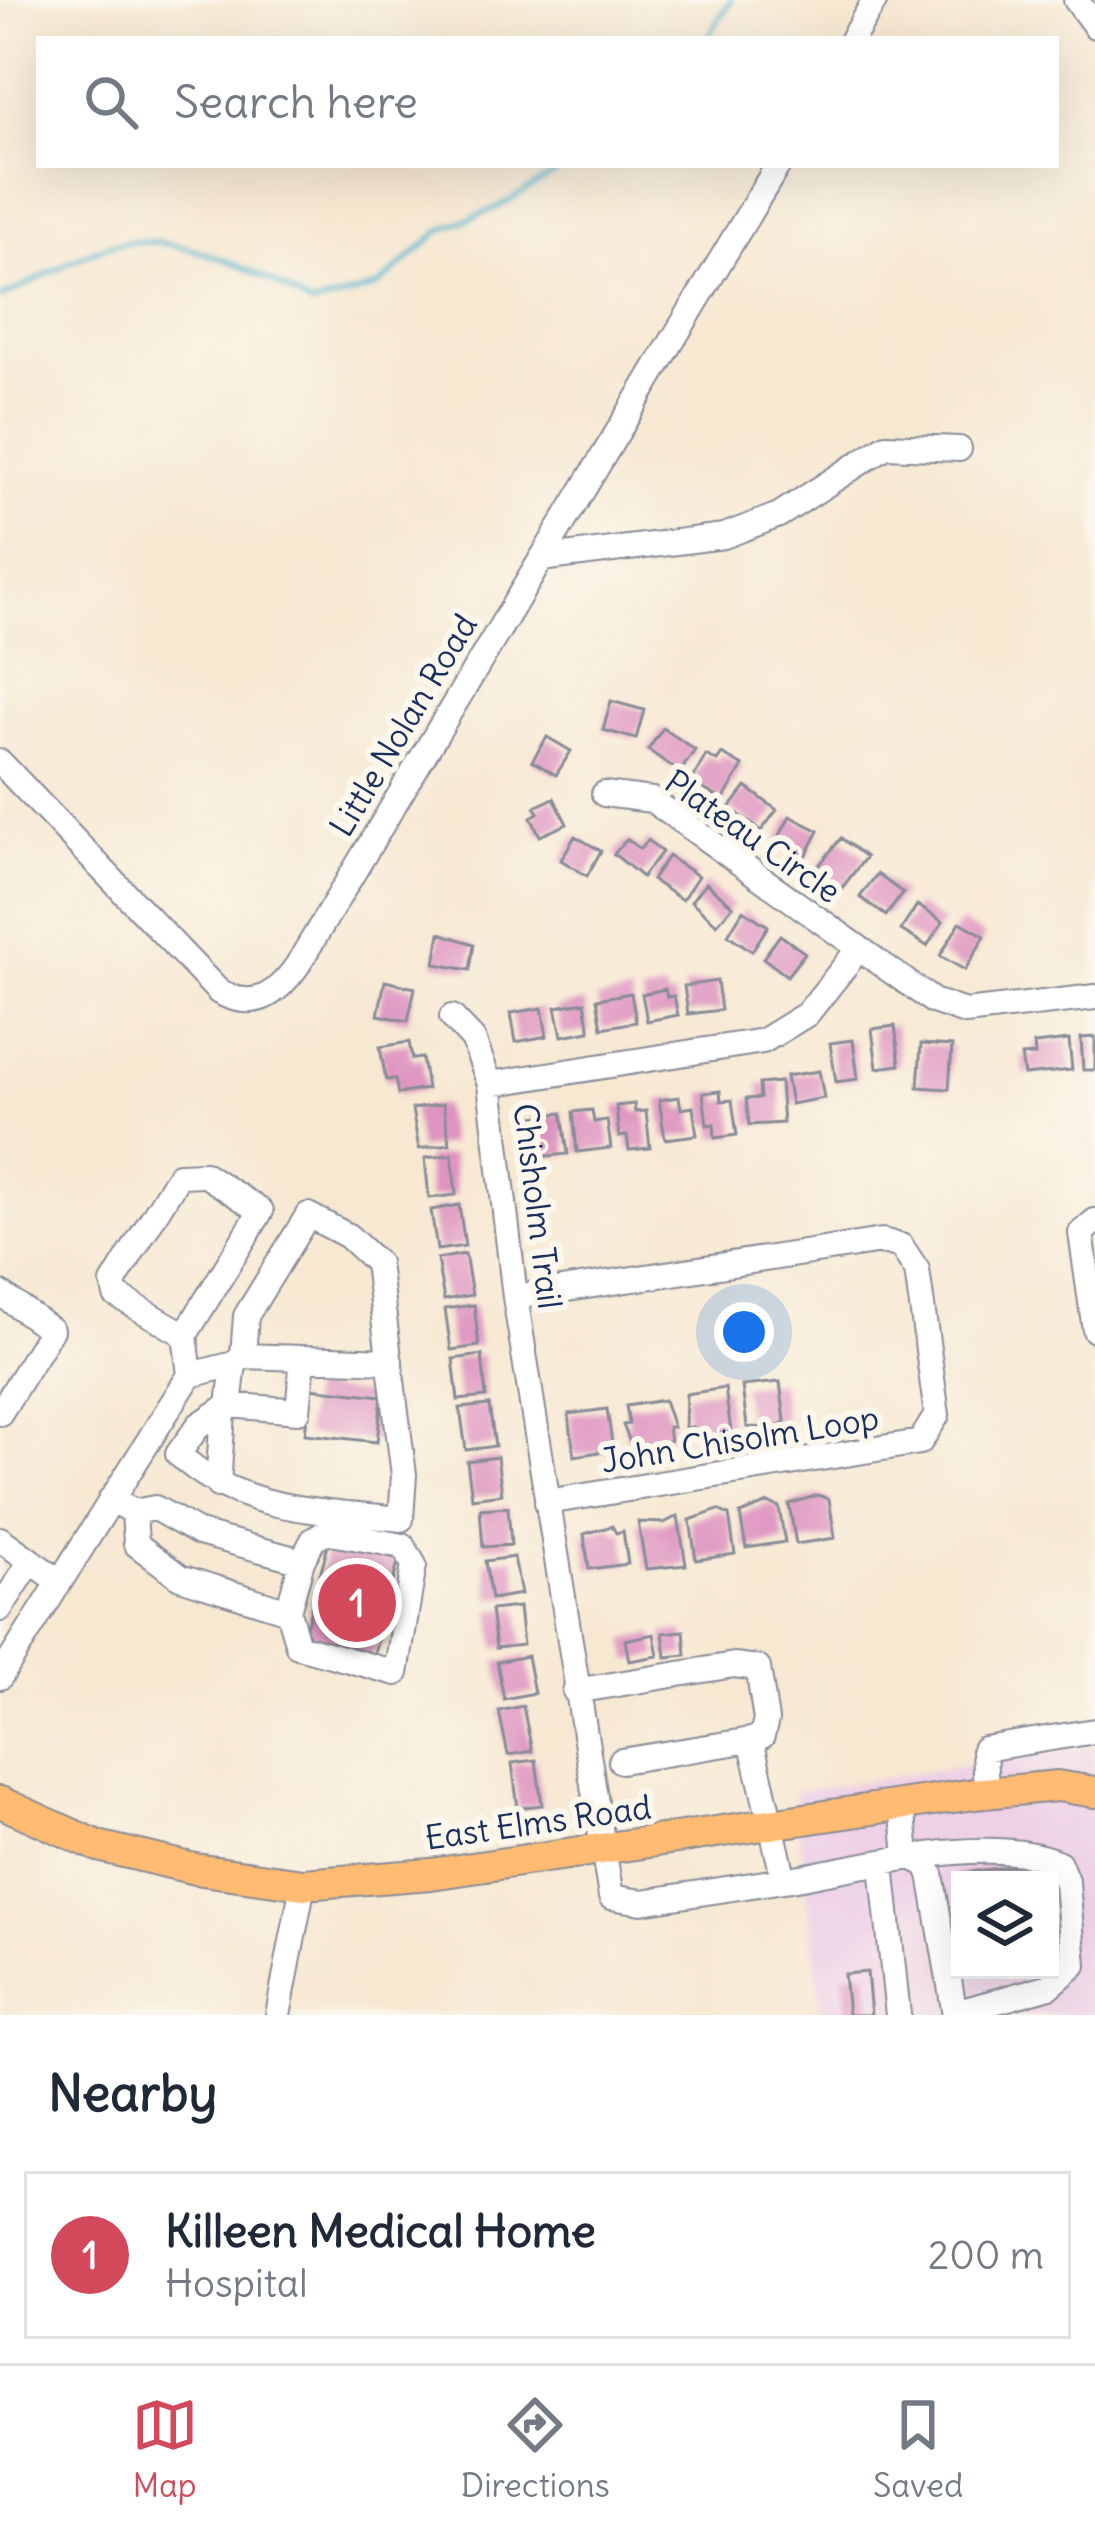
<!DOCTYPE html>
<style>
body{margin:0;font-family:Delius,sans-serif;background:#f2f2f3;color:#1f2937}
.controls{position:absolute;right:36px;bottom:36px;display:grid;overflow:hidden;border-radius:0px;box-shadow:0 12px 48px #0002}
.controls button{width:108px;height:108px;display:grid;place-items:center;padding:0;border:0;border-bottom:3px solid #e0e1e3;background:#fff;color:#1f2937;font:60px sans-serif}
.you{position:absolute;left:744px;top:1332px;width:42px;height:42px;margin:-30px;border:9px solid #fff;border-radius:50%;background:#1a73e8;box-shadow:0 0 0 18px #1a73e833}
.badge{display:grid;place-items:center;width:78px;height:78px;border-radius:50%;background:#d1495b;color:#fff;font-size:39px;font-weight:700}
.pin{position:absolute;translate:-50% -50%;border:6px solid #fff;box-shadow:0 3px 12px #0006}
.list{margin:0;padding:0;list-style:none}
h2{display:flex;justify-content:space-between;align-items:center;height:156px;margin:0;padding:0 48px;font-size:51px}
h2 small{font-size:39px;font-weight:400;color:#747a83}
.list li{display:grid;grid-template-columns:78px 1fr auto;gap:36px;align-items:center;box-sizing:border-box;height:168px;margin:0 24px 24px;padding:0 24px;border:3px solid #e0e1e3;border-radius:0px}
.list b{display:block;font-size:45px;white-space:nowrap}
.list p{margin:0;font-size:39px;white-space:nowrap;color:#747a83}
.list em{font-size:39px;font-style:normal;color:#747a83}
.icon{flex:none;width:66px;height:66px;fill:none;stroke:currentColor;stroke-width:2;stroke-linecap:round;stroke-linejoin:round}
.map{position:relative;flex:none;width:1095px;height:2015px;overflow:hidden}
.search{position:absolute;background:#fff;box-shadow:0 12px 48px #0002;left:36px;right:36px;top:36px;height:132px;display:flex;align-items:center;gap:30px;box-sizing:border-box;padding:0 42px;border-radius:0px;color:#747a83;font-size:45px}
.sheet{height:348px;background:#fff}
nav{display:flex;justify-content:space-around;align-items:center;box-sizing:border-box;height:168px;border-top:3px solid #e0e1e3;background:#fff;font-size:33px;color:#747a83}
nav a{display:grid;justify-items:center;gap:6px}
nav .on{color:#d1495b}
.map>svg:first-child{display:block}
.built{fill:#eed0e7;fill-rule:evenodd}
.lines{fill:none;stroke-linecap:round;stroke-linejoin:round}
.stream{stroke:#51b6d0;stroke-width:4.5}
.building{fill:#de93c0}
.minor-casing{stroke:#898c98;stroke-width:28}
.major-casing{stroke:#898c98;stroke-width:34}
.minor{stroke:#fff;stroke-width:24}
.major{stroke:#ffbb71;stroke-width:30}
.labels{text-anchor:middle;stroke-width:12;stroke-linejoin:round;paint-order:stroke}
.street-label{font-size:33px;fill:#1b2f5e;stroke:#fbf7ec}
</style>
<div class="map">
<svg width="1095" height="2015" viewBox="0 0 1095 2015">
<rect width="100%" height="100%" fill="#fbf7ec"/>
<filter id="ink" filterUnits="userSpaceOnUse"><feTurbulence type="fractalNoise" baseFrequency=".00833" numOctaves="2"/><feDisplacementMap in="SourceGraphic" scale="24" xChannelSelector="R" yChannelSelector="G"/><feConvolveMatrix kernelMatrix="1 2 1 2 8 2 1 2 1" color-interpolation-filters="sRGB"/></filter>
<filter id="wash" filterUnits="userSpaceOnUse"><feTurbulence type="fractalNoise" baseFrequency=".004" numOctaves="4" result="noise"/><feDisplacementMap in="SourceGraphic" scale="48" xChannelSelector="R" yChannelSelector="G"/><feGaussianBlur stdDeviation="2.7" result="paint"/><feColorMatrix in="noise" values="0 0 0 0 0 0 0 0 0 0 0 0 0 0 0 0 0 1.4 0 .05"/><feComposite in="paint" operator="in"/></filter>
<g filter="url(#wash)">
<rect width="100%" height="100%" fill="#f7e8d2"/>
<path class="built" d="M1095,1746V2015H822L794,1792ZM960,1880H1050V1970H960Z"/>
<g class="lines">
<path class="stream" d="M707,39L731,0
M0,298C28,286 85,251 110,245C173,230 260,270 311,306L377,287L441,230L496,208L570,165"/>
</g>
<g id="blocks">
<path class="building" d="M611,701L644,710L636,739L603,730Z
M663,728L695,750L680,772L648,750Z
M547,737L571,751L556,775L532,761Z
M722,754L743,766L723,800L691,782L706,755L717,761Z
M746,787L777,810L761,831L730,808Z
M554,798L567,824L540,836L531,817L538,813L535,807Z
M790,816L819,831L806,856L777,841Z
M575,836L601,851L587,876L561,860Z
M841,838L866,857L842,888L817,868Z
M627,839L640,849L648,840L662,852L642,877L614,854Z
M668,856L698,876L682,900L652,880Z
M877,874L903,893L886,916L860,897Z
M706,883L733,906L717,924L691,901Z
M917,905L943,922L927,946L901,930Z
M743,910L768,926L752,951L728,935Z
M960,922L985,936L965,970L940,956Z
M440,933L474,944L470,970L435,964Z
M780,935L805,953L787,976L763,958Z
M385,981L415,988L408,1021L378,1015Z
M717,981L721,1010L688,1014L684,986Z
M665,989L667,997L674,996L678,1015L647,1021L642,994Z
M631,993L636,1022L602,1028L597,999Z
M585,1002L590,1031L562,1036L556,1007Z
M542,1008L547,1036L516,1042L511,1013Z
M895,1026L900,1065L877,1068L872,1029Z
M1095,1037V1070H1083L1081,1038Z
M853,1040L858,1079L836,1082L830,1043Z
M1069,1040L1072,1070L1024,1075L1021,1056L1035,1055L1034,1044Z
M409,1042L412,1059L422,1058L427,1089L398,1094L395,1079L386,1080L380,1047Z
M921,1044L952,1046L949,1089L918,1087Z
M819,1071L824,1098L791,1104L786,1076Z
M780,1082L783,1123L749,1125L746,1099L760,1098L759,1084Z
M720,1091L721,1101L732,1100L737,1135L715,1138L714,1124L707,1125L703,1093Z
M679,1097L681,1109L693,1107L697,1135L665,1139L659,1100Z
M443,1104L450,1144L419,1149L412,1109Z
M634,1104L635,1112L646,1111L650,1148L629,1150L627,1136L619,1137L616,1106Z
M592,1110L594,1122L607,1120L611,1148L577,1152L573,1112Z
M562,1113L568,1154L538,1157L533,1117Z
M452,1155L456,1195L429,1198L425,1158Z
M459,1205L465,1246L437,1250L431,1210Z
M465,1254L472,1295L444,1300L437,1259Z
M474,1305L479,1346L451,1350L445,1309Z
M482,1355L486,1397L458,1400L453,1359Z
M780,1382L785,1421L777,1428L747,1427L742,1386Z
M310,1388L382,1396L377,1442L305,1434Z
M725,1388L731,1432L694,1437L693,1427L685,1428L686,1394Z
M664,1400L673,1427H668L670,1441L632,1447L623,1425L629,1424L626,1406Z
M489,1405L495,1446L466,1450L460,1408Z
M607,1409L613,1450L574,1456L569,1414Z
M497,1457L502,1494L472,1498L467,1461Z
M818,1495L829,1499L835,1538L796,1544L789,1504Z
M768,1503L779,1507L785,1542L746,1548L740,1514Z
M508,1507L511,1545L483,1547L480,1509Z
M718,1510L729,1515L735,1554L696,1560L690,1520Z
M678,1516L686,1565L646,1569L638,1522L664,1523Z
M612,1526L616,1533L623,1531L628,1564L589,1569L584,1534Z
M329,1541L399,1559L373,1657L303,1639Z
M514,1557L521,1594L491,1599L485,1561Z
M519,1607L523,1645L496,1648L491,1610Z
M684,1631L686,1655L666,1657L663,1633Z
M654,1634L658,1656L629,1661L625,1640Z
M527,1656L534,1693L504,1699L497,1662Z
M523,1706L532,1751L508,1755L499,1711Z
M536,1760L542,1805L518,1808L512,1763Z
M1041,1862L1044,1880H957L956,1874Z
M867,1972L871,2015H848L844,1974Z"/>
</g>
</g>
<g filter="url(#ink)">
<use href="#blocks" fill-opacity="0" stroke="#898c98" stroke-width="3"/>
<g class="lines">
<g class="minor-casing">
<path id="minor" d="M1076,0L1095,26
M852,39L875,0
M541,559L724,536L779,515L886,446L959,449
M0,762L219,992C255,1011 276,995 297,966L778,165
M604,794L652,800L933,1001L965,1012L1095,997
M452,1017L473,1039L490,1084L515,1297L611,1897L642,1902L784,1880
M490,1084L763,1041L807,1014L857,951
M1095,1221L1081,1233L1095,1330
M0,1293L51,1330L0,1413
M515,1297L882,1241L901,1246L917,1270L937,1415L920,1442L547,1502
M185,1335L261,1211L204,1174L179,1175L113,1283L116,1295L185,1335L190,1375
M243,1356L390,1361
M190,1375L234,1364L229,1405L199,1425L178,1454C241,1513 320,1510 401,1519L404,1475L377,1263L348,1236L308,1215L246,1316L243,1356L234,1364
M229,1405L298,1411L303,1358
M218,1485L223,1413
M111,1499L134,1512L155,1508L199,1533L302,1561L313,1540L326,1532L403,1546L414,1565L396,1673L298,1646L288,1611L180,1577L136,1544L134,1512
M0,1539L59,1581
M0,1609L29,1564
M288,1611L302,1561
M0,1677L190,1375
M575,1691L734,1665L758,1668L766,1720L762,1736L751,1740L784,1880C859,1868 989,1832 1059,1863L1067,1883L1074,1965L1050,1986L955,2013
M621,1761L751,1740
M986,1793L984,1749L1095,1731
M902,1805L907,1855L926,1864L931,1874L955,2015
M882,1865L898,2015
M278,2015L303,1884"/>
</g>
<g class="major-casing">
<path id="major" d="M0,1802L98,1846L195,1869L303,1884L431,1874L974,1794L1057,1786L1095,1792"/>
</g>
<use href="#minor" class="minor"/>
<use href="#major" class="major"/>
</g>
</g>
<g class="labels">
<g class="street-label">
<text transform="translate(403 725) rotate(-59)" y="12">Little Nolan Road</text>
<text transform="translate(753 836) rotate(35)" y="12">Plateau Circle</text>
<text transform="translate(538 1206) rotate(83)" y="12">Chisholm Trail</text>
<text transform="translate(740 1439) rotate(-9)" y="12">John Chisolm Loop</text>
<text transform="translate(538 1822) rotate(-8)" y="12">East Elms Road</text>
</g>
</g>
</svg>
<div class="controls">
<button><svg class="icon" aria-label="layers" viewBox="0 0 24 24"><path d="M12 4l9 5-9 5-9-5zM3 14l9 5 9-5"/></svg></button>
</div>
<div class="you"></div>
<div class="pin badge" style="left:357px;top:1603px">1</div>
<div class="search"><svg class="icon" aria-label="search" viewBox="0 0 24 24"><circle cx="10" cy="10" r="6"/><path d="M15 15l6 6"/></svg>Search here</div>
</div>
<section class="sheet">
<h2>Nearby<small></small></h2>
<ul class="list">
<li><span class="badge">1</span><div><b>Killeen Medical Home</b><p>Hospital</p></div><em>200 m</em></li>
</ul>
</section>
<nav>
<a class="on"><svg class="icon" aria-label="map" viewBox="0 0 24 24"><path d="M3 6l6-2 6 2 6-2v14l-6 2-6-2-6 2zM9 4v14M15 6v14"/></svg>Map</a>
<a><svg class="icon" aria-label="directions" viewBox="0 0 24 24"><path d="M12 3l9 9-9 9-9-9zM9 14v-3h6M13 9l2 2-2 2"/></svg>Directions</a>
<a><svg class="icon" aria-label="saved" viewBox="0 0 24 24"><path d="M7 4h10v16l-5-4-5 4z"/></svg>Saved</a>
</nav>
